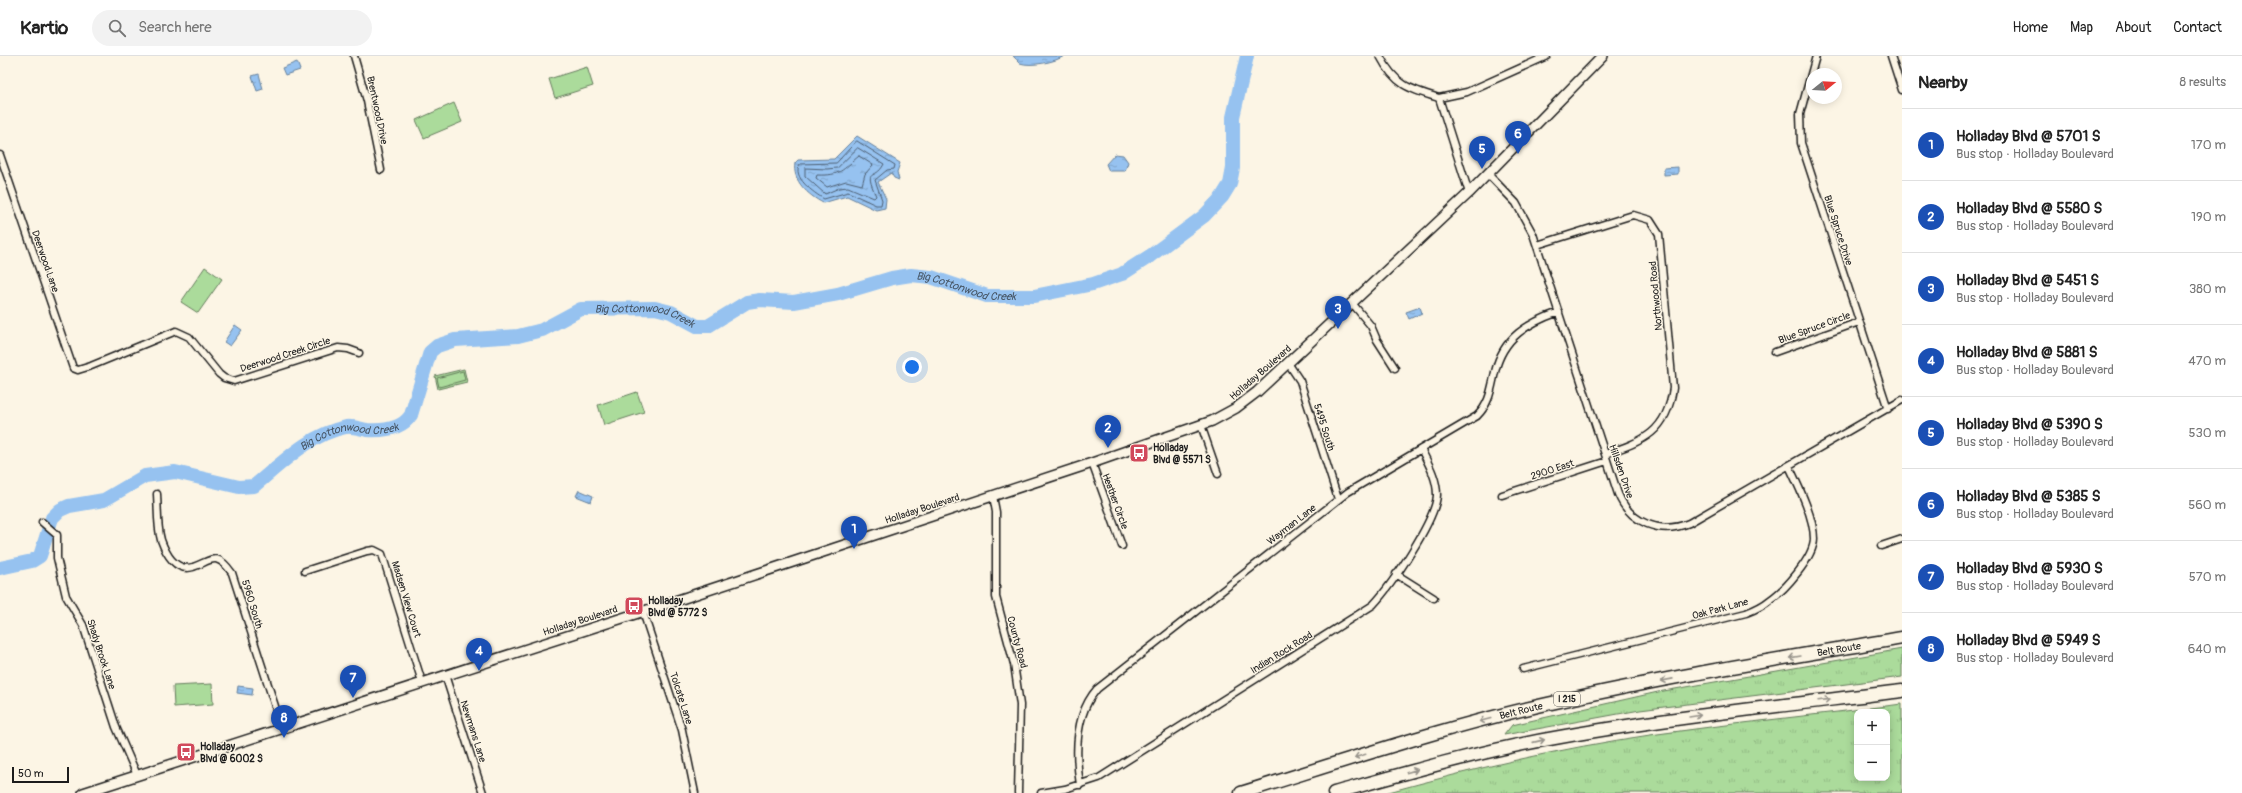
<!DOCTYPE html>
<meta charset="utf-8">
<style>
body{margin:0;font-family:Pangolin,sans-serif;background:#f2f2f2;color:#222}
.controls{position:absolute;right:12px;bottom:12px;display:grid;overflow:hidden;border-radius:8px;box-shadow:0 2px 10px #0003}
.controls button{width:36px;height:36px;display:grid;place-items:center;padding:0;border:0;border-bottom:1px solid #e0e0e0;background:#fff;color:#222;font:20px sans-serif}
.compass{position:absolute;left:1806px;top:12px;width:36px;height:36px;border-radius:50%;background:#fff;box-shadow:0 2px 10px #0003;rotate:72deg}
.scale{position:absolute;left:12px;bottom:10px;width:57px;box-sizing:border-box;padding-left:4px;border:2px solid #1c1c1c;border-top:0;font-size:11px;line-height:14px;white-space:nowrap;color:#1c1c1c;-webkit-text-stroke:3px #fcf5e5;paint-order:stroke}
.you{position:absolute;left:912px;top:311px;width:14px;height:14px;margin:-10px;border:3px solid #fff;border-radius:50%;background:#1a73e8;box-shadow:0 0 0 6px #1a73e833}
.badge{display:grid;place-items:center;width:26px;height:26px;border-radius:50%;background:#7c3aed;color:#fff;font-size:13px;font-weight:700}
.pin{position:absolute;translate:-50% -33px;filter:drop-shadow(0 1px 2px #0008)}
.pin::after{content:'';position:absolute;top:21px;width:14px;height:12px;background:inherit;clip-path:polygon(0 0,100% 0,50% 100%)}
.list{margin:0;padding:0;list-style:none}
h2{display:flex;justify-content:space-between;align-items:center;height:52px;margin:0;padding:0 16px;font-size:17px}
h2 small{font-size:13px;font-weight:400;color:#767676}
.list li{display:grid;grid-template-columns:26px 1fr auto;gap:12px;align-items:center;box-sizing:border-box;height:72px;padding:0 16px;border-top:1px solid #e0e0e0}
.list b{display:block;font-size:15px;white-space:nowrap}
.list p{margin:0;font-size:13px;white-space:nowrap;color:#767676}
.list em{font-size:13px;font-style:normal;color:#767676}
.icon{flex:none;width:22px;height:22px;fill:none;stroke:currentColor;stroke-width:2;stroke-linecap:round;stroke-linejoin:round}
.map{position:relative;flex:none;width:1902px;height:737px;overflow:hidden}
header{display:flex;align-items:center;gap:24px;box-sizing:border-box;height:56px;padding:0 20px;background:#fff;border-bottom:1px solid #e0e0e0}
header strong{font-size:19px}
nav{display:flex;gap:22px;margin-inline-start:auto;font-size:14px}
.search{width:280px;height:36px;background:#f2f2f2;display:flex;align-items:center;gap:10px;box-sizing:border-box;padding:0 14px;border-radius:22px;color:#767676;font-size:15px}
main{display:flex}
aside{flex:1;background:#fff}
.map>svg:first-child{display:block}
.grass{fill:url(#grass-tufts);stroke:#647c5c;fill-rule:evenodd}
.park{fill:url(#park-crowns);stroke:#647c5c}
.pitch{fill:#abdb9b;stroke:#647c5c}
.water{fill:url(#water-ripples);stroke:#65809b}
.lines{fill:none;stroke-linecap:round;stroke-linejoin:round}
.shore{stroke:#4d5e71;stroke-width:1}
.river{stroke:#96c2f0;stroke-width:14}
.street-casing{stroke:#1c1c1c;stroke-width:9}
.secondary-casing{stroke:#1c1c1c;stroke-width:12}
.highway-casing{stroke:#1c1c1c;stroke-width:15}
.street{stroke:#fcf5e5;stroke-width:6}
.secondary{stroke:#fcf5e5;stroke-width:9}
.highway{stroke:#fcf5e5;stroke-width:12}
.oneway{stroke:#97938b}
.labels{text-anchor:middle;stroke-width:3;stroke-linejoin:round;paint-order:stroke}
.shield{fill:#fcf5e5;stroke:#5f5d58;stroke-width:1}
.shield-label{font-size:9px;font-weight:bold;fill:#1c1c1c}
.street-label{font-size:10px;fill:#1c1c1c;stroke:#fcf5e5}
.poi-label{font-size:10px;font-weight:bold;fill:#1c1c1c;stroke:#fcf5e5;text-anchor:start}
.water-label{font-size:11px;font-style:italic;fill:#475666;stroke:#fcf5e5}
</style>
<header>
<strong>Kartio</strong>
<div class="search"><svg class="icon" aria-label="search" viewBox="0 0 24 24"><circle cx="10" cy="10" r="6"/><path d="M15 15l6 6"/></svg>Search here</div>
<nav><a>Home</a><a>Map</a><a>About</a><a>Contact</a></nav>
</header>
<main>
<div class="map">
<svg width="1902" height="737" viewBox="0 0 1902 737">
<defs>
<pattern id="grass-tufts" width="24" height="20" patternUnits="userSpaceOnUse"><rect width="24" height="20" fill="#abdb9b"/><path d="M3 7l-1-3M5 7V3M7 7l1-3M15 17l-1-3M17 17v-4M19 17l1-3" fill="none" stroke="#93bb85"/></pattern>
<pattern id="park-crowns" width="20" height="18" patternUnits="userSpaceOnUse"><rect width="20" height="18" fill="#abdb9b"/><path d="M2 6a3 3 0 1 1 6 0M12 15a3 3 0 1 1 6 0" fill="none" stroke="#93bb85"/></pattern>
<pattern id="water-ripples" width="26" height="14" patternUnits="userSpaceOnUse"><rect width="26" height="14" fill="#96c2f0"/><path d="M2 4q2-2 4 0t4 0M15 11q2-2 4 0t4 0" fill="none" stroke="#81a6cd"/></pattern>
</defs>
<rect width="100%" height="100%" fill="#fcf5e5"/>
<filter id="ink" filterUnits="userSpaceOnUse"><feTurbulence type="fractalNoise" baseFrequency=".025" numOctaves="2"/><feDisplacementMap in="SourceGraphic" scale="8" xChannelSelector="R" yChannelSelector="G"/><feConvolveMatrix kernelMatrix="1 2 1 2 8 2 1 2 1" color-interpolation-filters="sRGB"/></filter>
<g filter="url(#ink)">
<path class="grass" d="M1902,593V621L1640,654L1504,679L1512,669L1658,636Z
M1902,648V737H1385C1473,713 1561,692 1650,679C1734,667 1818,659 1902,648ZM1857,656H1887V722H1857Z"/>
<path class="park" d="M464,313L467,326L438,333L435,320Z"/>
<path class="pitch" d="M587,11L593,30L555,42L549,23Z
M454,47L462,66L424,82L416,64Z
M205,211L222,223L198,257L181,246Z
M463,315L465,324L439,331L437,322Z
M637,336L644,356L604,369L598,349Z
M212,628L213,648L174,651L173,630Z"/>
<path class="water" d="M1013,0H1064C1056,6 1030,11 1020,7C1018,5 1015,2 1013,0Z
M297,6L300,14L285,19L282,12Z
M259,18L263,33L257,35L252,20Z
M857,80L900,107L897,116L899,124L894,122L891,117L878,126L886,143L885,152L876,154L847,140L823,147C808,139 792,125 795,107L798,104L834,103Z
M1115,98L1123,99L1128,106L1125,115H1109L1106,108Z
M1678,111V118L1664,119V112Z
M1420,251L1422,257L1409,263L1406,256Z
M235,269L242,274L230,290L224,286Z
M579,434L593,440L591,446L576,440Z
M238,630L253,632L252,639L237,637Z"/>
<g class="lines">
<path class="shore" d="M857,85L895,109L894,113L887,114L875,124L882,144L881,149H876L848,136L824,143C814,137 791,121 800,108L836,107Z
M858,92L884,108C875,126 863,110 876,140L874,142L848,131L839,132L825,138L805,120V112L827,113L837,112Z
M859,100L873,109L865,118L862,129L846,125L827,131L816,122L817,119C841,120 842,114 859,100Z"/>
<path class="river" id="s1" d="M0,512L32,505L40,500L52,462L60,454L69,450L104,444L145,420L175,416L239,431L254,430C282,407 310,378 346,371C353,370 361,373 367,374C383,375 402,373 411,359L430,296L437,290L455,284L518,280L542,274L581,253L655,252L671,256L697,270H708L747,246L760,244L794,246L838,238L892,222L911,219L931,221L987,240H1034L1093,228L1122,218L1150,200L1204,160L1222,141L1230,128L1233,112V61L1247,0"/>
<g class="street-casing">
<path id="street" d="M354,0L367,45L381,114
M1380,0C1395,29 1409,33 1439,42L1469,137
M1816,0L1800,58L1801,87L1888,353
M1891,0L1902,34
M1439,42L1467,36L1547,0
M0,99L73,312L78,314L91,310L176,275L189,281L219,318L224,322L234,325L338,292L348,293L359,297
M1488,118L1516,147L1533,178L1618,438C1630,467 1660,479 1689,467L1902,344
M1537,189L1633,159L1650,164L1659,178L1673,332C1667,376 1644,385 1605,398
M1352,247L1371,270L1377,284L1395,312
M1775,296L1859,266
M1288,307L1300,325L1338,443
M1201,369L1218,418
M1092,407L1122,490
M157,438C158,453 157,470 161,484C166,498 176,516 193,511C211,505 216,494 232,517L282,672
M1502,439L1607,405
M993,440L996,456V541L1014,608L1020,649L1018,737
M42,466L57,479V502L66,540L83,569L116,671L137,719
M1881,490L1902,483
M305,515L367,495L374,494L382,498L422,626
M1396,518L1434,542
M643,556L682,674L695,737
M1523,613L1746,557C1754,554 1763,550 1770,544C1785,534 1814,501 1814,483C1814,461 1798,429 1789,410
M445,619L483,737
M1080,729C1075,697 1075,658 1097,633L1348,436L1477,360C1490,347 1491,333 1495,316C1503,281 1528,267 1559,256
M1041,737L1065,733L1099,722L1373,549C1391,530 1436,464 1437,439C1437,422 1428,407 1421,393"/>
</g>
<g class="secondary-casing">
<path id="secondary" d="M83,737L672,546L1092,407L1212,365L1236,352L1257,336L1469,137L1603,0"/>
</g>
<g class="highway-casing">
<g id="highway">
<path id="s2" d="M1241,737C1344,705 1450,669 1556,646C1670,620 1786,602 1902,582"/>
<path d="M1334,737C1409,716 1484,694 1560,681C1673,661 1788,649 1902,635"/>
</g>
</g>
<use href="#street" class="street"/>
<use href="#secondary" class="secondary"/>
<use href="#highway" class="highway"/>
</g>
<defs><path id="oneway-shaft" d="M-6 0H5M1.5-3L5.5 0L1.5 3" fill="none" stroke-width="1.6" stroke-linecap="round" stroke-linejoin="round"/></defs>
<g class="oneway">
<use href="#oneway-shaft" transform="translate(1795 601) rotate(170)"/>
<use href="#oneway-shaft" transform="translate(1667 624) rotate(169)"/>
<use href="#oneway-shaft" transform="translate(1824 644) rotate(-7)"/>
<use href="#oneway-shaft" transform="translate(1695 660) rotate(-9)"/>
<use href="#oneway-shaft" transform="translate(1485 664) rotate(165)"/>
<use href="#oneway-shaft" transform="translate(1539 685) rotate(-13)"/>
<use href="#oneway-shaft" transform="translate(1360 700) rotate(163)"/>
<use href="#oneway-shaft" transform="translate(1412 715) rotate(-16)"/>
</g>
</g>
<defs>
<g id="bus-square" transform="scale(1)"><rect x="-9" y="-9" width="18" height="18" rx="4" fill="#d1495b" stroke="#fcf5e5"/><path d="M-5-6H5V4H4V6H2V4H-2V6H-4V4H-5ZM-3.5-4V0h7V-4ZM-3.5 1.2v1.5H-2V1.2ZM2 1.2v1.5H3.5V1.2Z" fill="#fff"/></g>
</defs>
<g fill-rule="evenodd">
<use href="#bus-square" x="1139" y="397"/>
<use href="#bus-square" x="634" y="550"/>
<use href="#bus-square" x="186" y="696"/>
</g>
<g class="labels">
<rect class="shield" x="1554" y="636" width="26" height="14" rx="3"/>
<g class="shield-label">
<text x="1567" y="646">I 215</text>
</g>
<g class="street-label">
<text transform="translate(378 54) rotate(78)" y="4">Brentwood Drive</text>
<text transform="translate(1839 174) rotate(72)" y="4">Blue Spruce Drive</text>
<text transform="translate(46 205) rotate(71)" y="4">Deerwood Lane</text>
<text transform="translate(1655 240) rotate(-95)" y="4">Northwood Road</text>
<text transform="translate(1814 271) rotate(-20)" y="4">Blue Spruce Circle</text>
<text transform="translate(285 298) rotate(-18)" y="4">Deerwood Creek Circle</text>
<text transform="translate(1260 316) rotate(-41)" y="4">Holladay Boulevard</text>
<text transform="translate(1325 371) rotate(72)" y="4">5495 South</text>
<text transform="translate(1552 413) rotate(-18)" y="4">2900 East</text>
<text transform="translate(1622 415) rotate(71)" y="4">Hillsden Drive</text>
<text transform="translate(1116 445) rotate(70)" y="4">Heather Circle</text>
<text transform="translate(922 452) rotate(-18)" y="4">Holladay Boulevard</text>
<text transform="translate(1291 468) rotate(-38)" y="4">Wayman Lane</text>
<text transform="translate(407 543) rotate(73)" y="4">Madsen View Court</text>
<text transform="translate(253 548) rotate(73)" y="4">5960 South</text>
<text transform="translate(1720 552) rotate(-15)" y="4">Oak Park Lane</text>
<text transform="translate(580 564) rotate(-18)" y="4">Holladay Boulevard</text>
<text transform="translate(1018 586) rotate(75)" y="4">County Road</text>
<text dy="4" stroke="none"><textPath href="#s2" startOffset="616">Belt Route</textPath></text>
<text transform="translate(1281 596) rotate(-32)" y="4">Indian Rock Road</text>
<text transform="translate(102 598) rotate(72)" y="4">Shady Brook Lane</text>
<text transform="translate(682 642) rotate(72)" y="4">Tolcate Lane</text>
<text dy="4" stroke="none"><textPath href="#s2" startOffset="292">Belt Route</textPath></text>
<text transform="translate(474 675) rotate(72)" y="4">Newmans Lane</text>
</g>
<g class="poi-label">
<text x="1153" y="395">Holladay<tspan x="1153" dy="12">Blvd @ 5571 S</tspan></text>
<text x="648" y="548">Holladay<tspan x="648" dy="12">Blvd @ 5772 S</tspan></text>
<text x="200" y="694">Holladay<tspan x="200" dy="12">Blvd @ 6002 S</tspan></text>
</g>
<g class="water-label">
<text dy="4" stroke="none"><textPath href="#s1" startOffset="1105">Big Cottonwood Creek</textPath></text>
<text dy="4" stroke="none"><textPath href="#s1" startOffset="769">Big Cottonwood Creek</textPath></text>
<text dy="4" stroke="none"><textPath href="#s1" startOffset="409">Big Cottonwood Creek</textPath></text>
</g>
</g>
</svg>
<div class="controls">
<button>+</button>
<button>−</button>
</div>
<svg class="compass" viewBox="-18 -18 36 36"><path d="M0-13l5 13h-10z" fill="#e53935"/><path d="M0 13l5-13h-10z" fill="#767676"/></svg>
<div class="scale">50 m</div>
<div class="you"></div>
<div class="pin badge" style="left:854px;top:493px;background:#1a4fb4">1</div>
<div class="pin badge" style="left:1108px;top:392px;background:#1a4fb4">2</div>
<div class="pin badge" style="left:1338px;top:273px;background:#1a4fb4">3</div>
<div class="pin badge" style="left:479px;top:615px;background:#1a4fb4">4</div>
<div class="pin badge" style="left:1482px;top:113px;background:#1a4fb4">5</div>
<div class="pin badge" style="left:1518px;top:98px;background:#1a4fb4">6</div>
<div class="pin badge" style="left:353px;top:642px;background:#1a4fb4">7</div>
<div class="pin badge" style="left:284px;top:682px;background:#1a4fb4">8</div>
</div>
<aside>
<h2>Nearby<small>8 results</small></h2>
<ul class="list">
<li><span class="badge" style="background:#1a4fb4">1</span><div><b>Holladay Blvd @ 5701 S</b><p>Bus stop · Holladay Boulevard</p></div><em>170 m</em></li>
<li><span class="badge" style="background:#1a4fb4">2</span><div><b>Holladay Blvd @ 5580 S</b><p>Bus stop · Holladay Boulevard</p></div><em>190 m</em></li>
<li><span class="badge" style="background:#1a4fb4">3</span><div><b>Holladay Blvd @ 5451 S</b><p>Bus stop · Holladay Boulevard</p></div><em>380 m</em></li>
<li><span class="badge" style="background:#1a4fb4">4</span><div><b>Holladay Blvd @ 5881 S</b><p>Bus stop · Holladay Boulevard</p></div><em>470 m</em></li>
<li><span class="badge" style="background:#1a4fb4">5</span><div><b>Holladay Blvd @ 5390 S</b><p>Bus stop · Holladay Boulevard</p></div><em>530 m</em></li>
<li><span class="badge" style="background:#1a4fb4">6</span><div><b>Holladay Blvd @ 5385 S</b><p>Bus stop · Holladay Boulevard</p></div><em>560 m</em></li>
<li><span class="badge" style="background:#1a4fb4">7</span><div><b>Holladay Blvd @ 5930 S</b><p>Bus stop · Holladay Boulevard</p></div><em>570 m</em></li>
<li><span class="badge" style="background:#1a4fb4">8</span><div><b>Holladay Blvd @ 5949 S</b><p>Bus stop · Holladay Boulevard</p></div><em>640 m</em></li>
</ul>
</aside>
</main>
